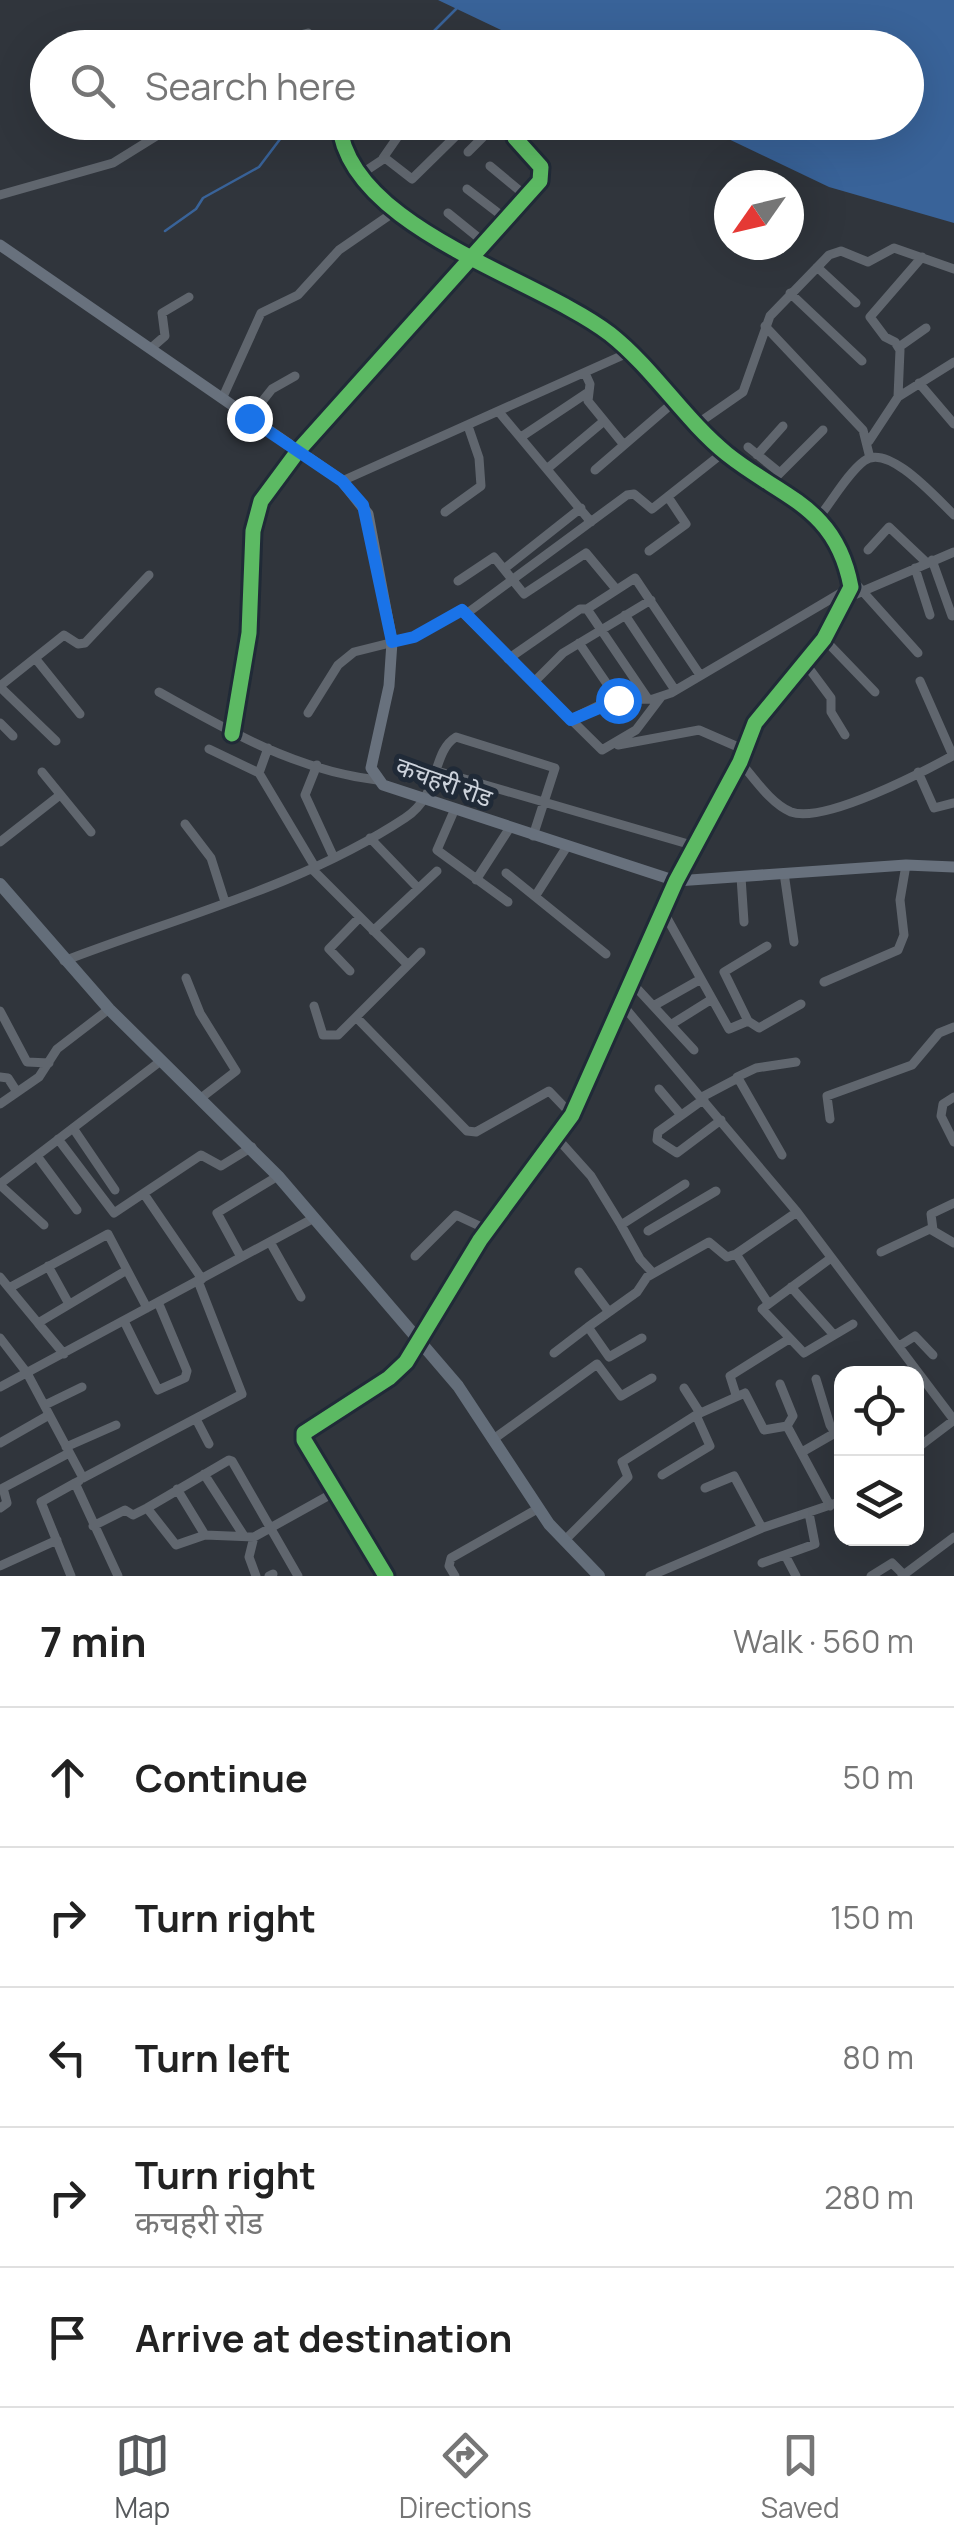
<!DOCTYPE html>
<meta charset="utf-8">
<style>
body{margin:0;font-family:Manrope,"Noto Sans Devanagari",sans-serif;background:#f2f2f2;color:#222}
.controls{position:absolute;right:30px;bottom:30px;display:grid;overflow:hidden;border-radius:20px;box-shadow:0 10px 40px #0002}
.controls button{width:90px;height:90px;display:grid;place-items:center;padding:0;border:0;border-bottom:2px solid #e0e0e0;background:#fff;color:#222;font:50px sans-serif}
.compass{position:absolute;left:714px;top:170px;width:90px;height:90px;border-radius:50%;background:#fff;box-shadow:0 10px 40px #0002;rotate:236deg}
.stop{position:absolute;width:30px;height:30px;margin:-22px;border:8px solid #1a73e8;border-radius:50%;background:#fff}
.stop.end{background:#1a73e8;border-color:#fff;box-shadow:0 2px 10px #0008}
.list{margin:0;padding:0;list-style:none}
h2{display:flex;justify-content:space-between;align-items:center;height:130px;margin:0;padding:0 40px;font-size:42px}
h2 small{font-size:32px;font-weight:400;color:#767676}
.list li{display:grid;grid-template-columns:65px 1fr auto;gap:30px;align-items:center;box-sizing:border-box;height:140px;padding:0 40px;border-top:2px solid #e0e0e0}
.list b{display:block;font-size:38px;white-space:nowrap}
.list p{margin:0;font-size:32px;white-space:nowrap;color:#767676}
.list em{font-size:32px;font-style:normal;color:#767676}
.icon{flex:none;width:55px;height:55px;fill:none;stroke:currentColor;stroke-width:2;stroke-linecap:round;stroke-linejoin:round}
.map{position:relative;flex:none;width:954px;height:1576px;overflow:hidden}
.search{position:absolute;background:#fff;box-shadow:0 10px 40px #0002;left:30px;right:30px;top:30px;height:110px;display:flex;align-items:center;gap:25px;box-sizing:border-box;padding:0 35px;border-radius:55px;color:#767676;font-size:38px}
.sheet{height:830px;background:#fff}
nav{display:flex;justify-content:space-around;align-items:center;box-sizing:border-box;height:140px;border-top:2px solid #e0e0e0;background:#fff;font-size:28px;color:#767676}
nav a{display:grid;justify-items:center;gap:5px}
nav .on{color:#56595c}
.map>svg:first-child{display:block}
.water{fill:#396399}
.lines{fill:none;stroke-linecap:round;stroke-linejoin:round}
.stream{stroke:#396399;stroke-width:2.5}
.minor{stroke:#60666e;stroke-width:9}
.major{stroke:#68717d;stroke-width:11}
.highway{stroke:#646e7a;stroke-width:12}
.cycleway-casing{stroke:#202a37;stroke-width:21}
.cycleway{stroke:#5cba63;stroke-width:15}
.route{stroke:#1a73e8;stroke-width:12}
.labels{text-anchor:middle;stroke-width:10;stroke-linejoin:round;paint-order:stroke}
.street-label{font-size:25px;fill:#cdd3dc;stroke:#202a37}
</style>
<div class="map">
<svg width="954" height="1576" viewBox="0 0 954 1576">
<rect width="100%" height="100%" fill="#30353c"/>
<path class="water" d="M438,0H954V223L829,187L695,123L906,122V48L537,47Z"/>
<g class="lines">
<path class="stream" d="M337,48L350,43L382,48
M395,48L423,42L458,7
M165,231L196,209L203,198L259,167L293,122"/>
<path class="minor" d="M278,48L292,37L308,33L323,48
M339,122C347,228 536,277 610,334C654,369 684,419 727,454C782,498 836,506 851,587L824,639L755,723L740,762L676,881L572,1115L480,1240L406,1362L389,1378L304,1433V1440L386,1576
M468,122L484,136L468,152
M383,158L408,122
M490,166L526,196
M358,176L385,158L412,179L469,123
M467,189L506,219
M0,195L113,163L179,122
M448,213L485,243
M817,267L856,303
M790,293L862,361
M765,326L863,430L870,458
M899,347L926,328
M150,349L165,336L162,313L189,297
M585,373L590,384L588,401L624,445
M919,383L954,424
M898,397L954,362
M222,399L261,313L298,295L339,250L397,210
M499,412L591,522
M249,418L272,389L295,376
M697,424L743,392L770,316L829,255L841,251L868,262L894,248L954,269
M521,437L587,393
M869,441L898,397L900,350L895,342L885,337L870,317L922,257
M748,447L780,473
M757,455L783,426
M548,468L604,421
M595,470L675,401
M342,481L630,352
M771,482L823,430
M445,512L481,486L479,458L468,426
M819,517C833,500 847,474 864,461C888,442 938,500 954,515
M868,550L889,527L927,563
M649,551L686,524L668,497
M932,560L952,616
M915,568L930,615
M504,569L581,508
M847,574L918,653
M458,581L494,557L524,594L586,553L616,589
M847,598L954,552
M587,609L635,578L700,675
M466,614L627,495L634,494L652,509L724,452
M625,615L675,690
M824,639L875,692
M579,643L618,700
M35,658L80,714
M508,659L580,609H587L648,699
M805,663L831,698V712L845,735
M920,681L953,756
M534,682L563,653L651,600
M0,686L64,635L78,644L85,643L149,575
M0,687L56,741
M159,692C226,730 298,771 377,780
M308,713L338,665L354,652L414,637L460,610L602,750L636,730L661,697
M571,719L610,700L653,699L671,693L851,587
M0,723L13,736
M232,734L249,633L253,531L261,501L298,451L540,181L541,167L515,138
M618,745L699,730L745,750
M268,748L259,773L315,867
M209,749L259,773
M740,762C754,778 771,804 791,812C824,824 923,772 954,755
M317,765L305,795L334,858
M437,771L695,846
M42,772L91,832
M918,772L934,808L953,803
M454,811L437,850L508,902
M185,824L211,858L225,902
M370,838L418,888
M0,842L60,795
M312,869L407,964
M506,873L606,954
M784,873L794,942
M741,877L744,922
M476,880L509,829
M536,895L566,848
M663,911L729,1029L748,1021
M373,931L437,871
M767,946L724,972L748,1021L759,1028L801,1004
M64,961C178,917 302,886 405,818C441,795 431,752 456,737L555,768L533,836
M350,971L329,949L359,918
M186,978L200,1013L236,1071L201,1098
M631,982L694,1050
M824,982L898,950L904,935L900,900L906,865
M620,1002L797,1212L954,1420
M655,1005L701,979
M314,1006L323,1035H338L421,952
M0,1011L27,1062L49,1063
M356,1017L467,1131L476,1132L549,1091L572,1115
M672,1024L712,999
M0,1077L8,1078L17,1092
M737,1077L756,1068L796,1062
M659,1089L681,1115
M702,1097L738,1078L782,1155
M954,1097L943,1104L941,1116L954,1142
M704,1099L658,1132L657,1140L677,1153L721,1120
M0,1104L39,1077L57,1049L109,1009
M830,1119L827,1096L912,1065L939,1033L954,1027
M73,1128L115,1190
M556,1137L591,1176L621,1225L685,1184
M58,1139L114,1213L201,1155L221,1166L252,1147
M37,1156L77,1210
M0,1184L162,1060
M0,1185L44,1225
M144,1194L202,1279
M621,1225L640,1259L653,1273
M933,1230L931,1214L954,1203
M648,1231L716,1191
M270,1242L301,1297
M881,1252L930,1229L954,1243
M736,1254L797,1212
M415,1256L456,1215L488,1230
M241,1257L217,1213L278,1176
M831,1258L762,1309L804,1353L853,1324
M48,1266L69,1304
M579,1272L609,1312
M0,1277L9,1288L108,1234L147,1308
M791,1287L834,1335
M9,1288L38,1323L127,1270
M124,1321L158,1390L185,1378L187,1371L158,1302
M38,1323L64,1354
M0,1338L27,1373L83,1478L242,1394L198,1281
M642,1338L609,1357L588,1327L637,1292L647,1277L709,1242L727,1257L736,1254L768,1303
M899,1346L915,1336L933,1355
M554,1353L588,1327
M816,1379L830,1425L842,1443
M780,1384L793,1416L787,1426
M0,1387L314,1218
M684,1388L700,1413
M736,1395L730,1376L789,1339
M45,1405L82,1387
M196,1419L209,1444
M495,1438L597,1364L621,1396L652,1378
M0,1443L49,1415
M66,1447L116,1425
M916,1449L954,1420
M802,1452L835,1433
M204,1474L244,1536
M662,1475L710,1446L696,1415L745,1393L764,1430L787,1426L830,1506
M79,1481L75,1483L118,1576
M705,1488L734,1476L762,1528
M177,1489L205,1535
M0,1508L7,1503L3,1488L69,1453
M93,1526L125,1510L133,1515L147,1508
M254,1537L249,1557L256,1576
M564,1541L628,1477L622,1462L696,1415
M785,1555L796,1576
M762,1563L815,1544L809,1513
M0,1566L57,1540
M71,1576L41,1502L75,1483
M269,1576L273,1574
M298,1576L232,1461L229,1460L147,1508L176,1545L205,1535L254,1537L335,1492
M455,1576L449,1566L451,1558L539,1508
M650,1576L762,1528L842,1501
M871,1576L892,1563L904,1575
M902,1576L954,1537"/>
<path class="major" d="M0,245L342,481L368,514L392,642L389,686L371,768L383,785L676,881L906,865L954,867"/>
<path class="highway" d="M0,884L109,1009L278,1176L458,1386L549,1524L599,1576"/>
<g class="cycleway-casing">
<path id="cycleway" d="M339,122C347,228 536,277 610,334C654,369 684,419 727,454C782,498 836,506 851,587L824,639L755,723L740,762L676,881L572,1115L480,1240L406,1362L389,1378L304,1433V1440L386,1576
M232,734L249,633L253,531L261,501L298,451L540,181L541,167L515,138"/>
</g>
<use href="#cycleway" class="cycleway"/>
</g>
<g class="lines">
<path class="route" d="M249,418L342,481L363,505L392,642L414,637L462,610L571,720L618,700"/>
</g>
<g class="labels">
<g class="street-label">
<text transform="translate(444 782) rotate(20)" y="9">कचहरी रोड</text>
</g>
</g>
</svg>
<div class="controls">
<button><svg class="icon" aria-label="locate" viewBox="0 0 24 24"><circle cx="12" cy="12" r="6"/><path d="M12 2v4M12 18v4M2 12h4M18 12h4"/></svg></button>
<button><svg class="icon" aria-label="layers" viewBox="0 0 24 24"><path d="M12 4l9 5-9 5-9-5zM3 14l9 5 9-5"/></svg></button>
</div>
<svg class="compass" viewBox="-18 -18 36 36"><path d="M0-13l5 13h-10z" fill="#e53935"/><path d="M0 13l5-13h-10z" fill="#767676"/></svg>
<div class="stop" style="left:618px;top:700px"></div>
<div class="stop end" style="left:249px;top:418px"></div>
<div class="search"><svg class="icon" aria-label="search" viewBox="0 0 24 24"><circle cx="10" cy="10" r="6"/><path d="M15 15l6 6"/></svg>Search here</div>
</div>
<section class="sheet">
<h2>7 min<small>Walk · 560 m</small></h2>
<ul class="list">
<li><svg class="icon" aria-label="ahead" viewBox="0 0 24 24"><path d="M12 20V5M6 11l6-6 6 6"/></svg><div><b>Continue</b></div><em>50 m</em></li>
<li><svg class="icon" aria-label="right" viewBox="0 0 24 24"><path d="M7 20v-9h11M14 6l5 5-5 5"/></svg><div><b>Turn right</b></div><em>150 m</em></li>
<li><svg class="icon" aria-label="left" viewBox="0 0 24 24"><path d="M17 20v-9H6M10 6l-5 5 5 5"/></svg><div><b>Turn left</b></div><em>80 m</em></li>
<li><svg class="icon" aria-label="right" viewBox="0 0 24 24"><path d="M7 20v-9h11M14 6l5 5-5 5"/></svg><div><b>Turn right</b><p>कचहरी रोड</p></div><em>280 m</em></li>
<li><svg class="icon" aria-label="arrive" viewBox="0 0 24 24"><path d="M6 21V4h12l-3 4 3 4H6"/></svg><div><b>Arrive at destination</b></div></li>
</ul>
</section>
<nav>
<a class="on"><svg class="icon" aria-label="map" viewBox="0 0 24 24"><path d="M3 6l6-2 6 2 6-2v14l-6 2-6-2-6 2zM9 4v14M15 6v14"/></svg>Map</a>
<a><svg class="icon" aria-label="directions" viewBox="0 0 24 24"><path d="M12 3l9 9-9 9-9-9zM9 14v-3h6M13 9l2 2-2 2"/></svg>Directions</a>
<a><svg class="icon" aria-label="saved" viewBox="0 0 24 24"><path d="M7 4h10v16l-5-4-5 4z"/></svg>Saved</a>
</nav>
